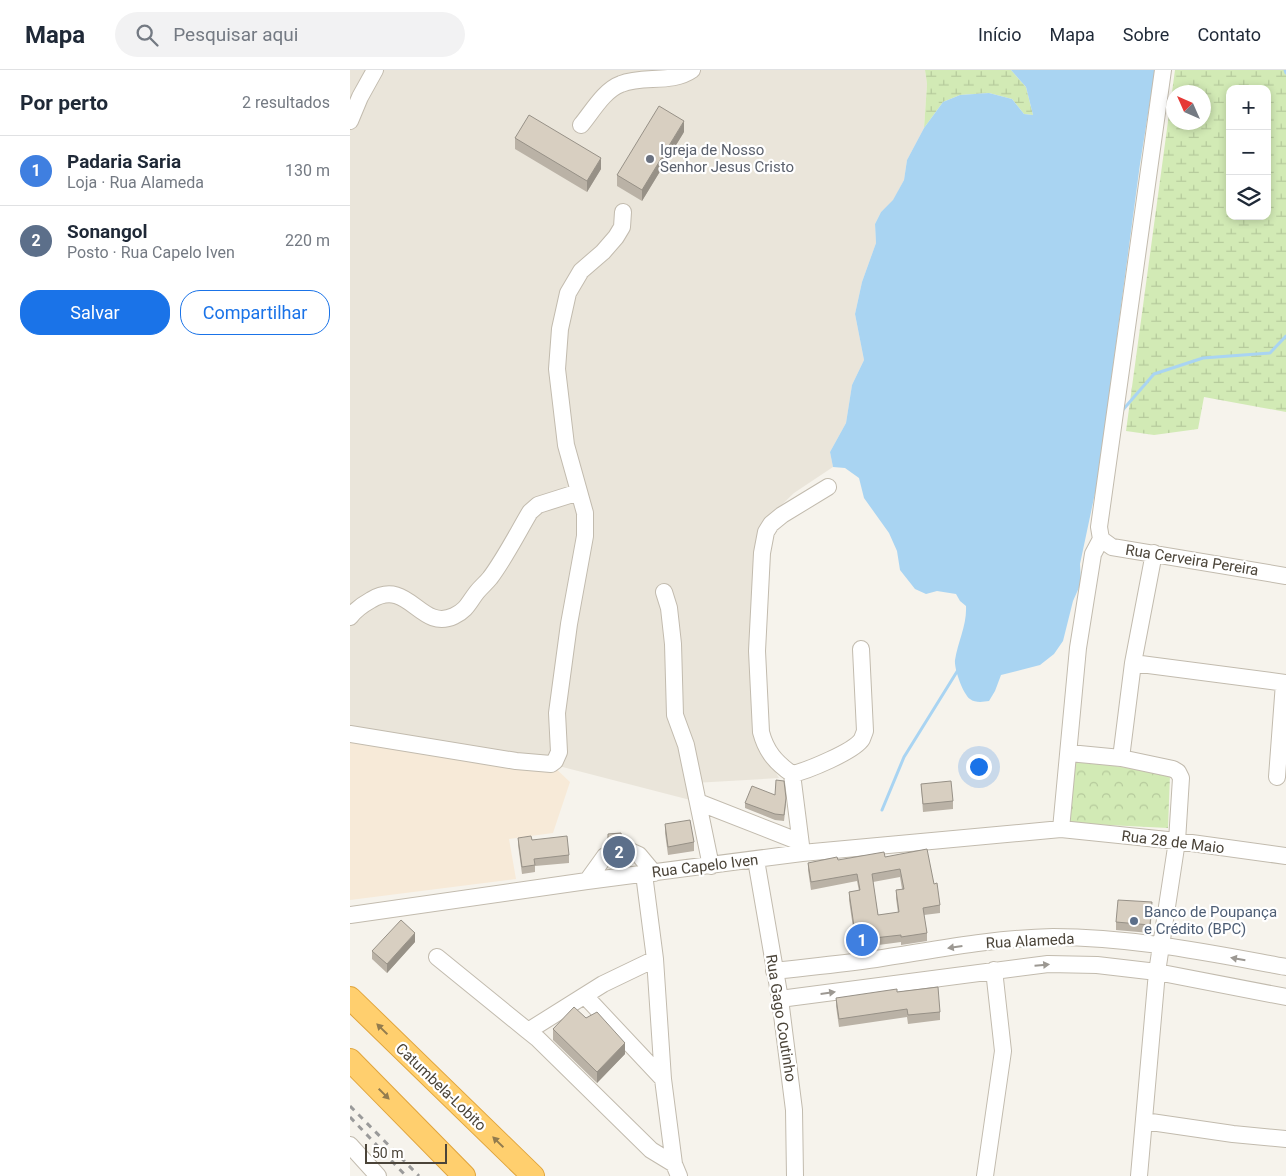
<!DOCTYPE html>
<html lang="pt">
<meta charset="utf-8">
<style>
body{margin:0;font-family:Roboto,sans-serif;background:#f2f2f3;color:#1f2937}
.controls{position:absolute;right:15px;top:15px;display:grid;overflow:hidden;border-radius:10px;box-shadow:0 2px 8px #0003}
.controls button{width:45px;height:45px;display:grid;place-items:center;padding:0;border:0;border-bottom:1px solid #e0e1e3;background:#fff;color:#1f2937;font:25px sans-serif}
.compass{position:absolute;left:816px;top:15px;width:45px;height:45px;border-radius:50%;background:#fff;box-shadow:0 2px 8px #0003;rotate:315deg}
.scale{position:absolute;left:15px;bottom:12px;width:82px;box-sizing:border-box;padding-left:5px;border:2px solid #4b4439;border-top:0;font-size:14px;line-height:18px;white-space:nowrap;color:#4b4439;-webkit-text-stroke:4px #fff;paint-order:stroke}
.you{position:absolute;left:628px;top:696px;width:18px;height:18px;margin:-12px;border:4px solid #fff;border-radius:50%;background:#1a73e8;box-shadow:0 0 0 8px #1a73e833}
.badge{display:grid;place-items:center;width:32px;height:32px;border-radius:50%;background:#1a73e8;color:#fff;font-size:16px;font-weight:700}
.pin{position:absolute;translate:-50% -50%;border:2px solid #fff;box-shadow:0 1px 5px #0006}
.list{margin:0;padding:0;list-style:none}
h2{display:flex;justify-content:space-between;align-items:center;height:65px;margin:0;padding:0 20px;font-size:21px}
h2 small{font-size:16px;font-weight:400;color:#747a83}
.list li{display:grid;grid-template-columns:32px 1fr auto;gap:15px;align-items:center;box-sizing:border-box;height:70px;padding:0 20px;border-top:1px solid #e0e1e3}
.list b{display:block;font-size:19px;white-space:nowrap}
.list p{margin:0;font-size:16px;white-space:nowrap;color:#747a83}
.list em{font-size:16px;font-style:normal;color:#747a83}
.actions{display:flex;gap:10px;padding:15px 20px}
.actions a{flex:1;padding:11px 0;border:1px solid #1a73e8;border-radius:20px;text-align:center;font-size:18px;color:#1a73e8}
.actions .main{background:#1a73e8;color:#fff}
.icon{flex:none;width:28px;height:28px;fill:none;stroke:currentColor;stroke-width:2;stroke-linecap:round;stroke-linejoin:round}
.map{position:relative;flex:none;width:936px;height:1106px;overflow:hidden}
header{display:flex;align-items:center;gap:30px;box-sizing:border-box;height:70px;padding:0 25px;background:#fff;border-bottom:1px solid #e0e1e3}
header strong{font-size:24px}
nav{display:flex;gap:28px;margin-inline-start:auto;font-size:18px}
.search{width:350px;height:45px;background:#f2f2f3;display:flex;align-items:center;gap:12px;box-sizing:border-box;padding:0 18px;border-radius:28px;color:#747a83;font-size:19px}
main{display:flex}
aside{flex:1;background:#fff}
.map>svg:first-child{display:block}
.residential{fill:#eae5da}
.commercial{fill:#f7ead8}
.wetland{fill:url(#wetland-marsh);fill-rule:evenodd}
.park{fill:url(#park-crowns)}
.water{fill:#a9d4f2}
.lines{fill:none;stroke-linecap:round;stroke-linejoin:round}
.stream{stroke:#a9d4f2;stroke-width:3}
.minor-casing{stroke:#c2bbae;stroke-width:18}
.highway-casing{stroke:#e0a43c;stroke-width:24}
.minor{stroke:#fff;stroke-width:16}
.highway{stroke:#ffcf6e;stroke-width:22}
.rail{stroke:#9a9a9a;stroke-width:3;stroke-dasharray:6 6;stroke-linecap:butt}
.wall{fill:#bab2a6;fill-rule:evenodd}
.shaded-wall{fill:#979187}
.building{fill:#d8cfc1;stroke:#979187;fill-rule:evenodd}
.oneway{fill:#9c9892}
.oneway2{fill:#937c4e}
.worship-dot{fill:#6b7280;stroke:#fff;stroke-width:2}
.service-dot{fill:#5c6f8a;stroke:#fff;stroke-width:2}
.labels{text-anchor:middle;stroke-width:4.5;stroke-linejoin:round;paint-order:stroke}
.worship-label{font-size:15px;fill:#5b616d;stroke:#fff;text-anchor:start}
.street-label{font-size:15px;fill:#4b4439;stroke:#fff}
.service-label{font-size:15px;fill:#4e5e75;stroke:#fff;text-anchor:start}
</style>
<header>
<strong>Mapa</strong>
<div class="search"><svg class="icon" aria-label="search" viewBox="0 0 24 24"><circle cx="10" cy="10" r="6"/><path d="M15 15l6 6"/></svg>Pesquisar aqui</div>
<nav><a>Início</a><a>Mapa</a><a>Sobre</a><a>Contato</a></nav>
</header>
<main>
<aside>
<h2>Por perto<small>2 resultados</small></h2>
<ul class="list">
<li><span class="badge" style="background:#3f7fe0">1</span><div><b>Padaria Saria</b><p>Loja · Rua Alameda</p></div><em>130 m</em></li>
<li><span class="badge" style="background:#5c6f8a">2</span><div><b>Sonangol</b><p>Posto · Rua Capelo Iven</p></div><em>220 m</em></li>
</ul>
<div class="actions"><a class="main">Salvar</a><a>Compartilhar</a></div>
</aside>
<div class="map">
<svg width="936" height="1106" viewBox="0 0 936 1106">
<defs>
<pattern id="wetland-marsh" width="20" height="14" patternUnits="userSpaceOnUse" patternTransform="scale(1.25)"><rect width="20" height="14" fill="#d2eab5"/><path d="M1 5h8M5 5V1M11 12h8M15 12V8" fill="none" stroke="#b6ca9c"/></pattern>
<pattern id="park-crowns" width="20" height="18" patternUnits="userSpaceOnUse" patternTransform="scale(1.25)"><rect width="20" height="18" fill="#d2eab5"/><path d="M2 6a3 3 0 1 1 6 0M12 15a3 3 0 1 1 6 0" fill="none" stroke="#b6ca9c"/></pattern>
</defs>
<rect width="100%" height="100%" fill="#f6f3ec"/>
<path class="residential" d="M0,0H575L577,14L574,58L557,90L554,110L543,131L531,142L525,154L526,173L512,212L505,244L514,290L502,315L496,353L480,382L483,397L444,423L419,447L407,672L429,708L344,713L348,732L201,694L0,664Z"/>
<path class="commercial" d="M0,664L201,694L220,712L203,763L159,769L166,809L0,830Z"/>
<path class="wetland" d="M575,0H661L676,17L683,45L674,44L662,29L639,23L610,25L593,32L574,58L577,14Z
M825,0H936V342L854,327L848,359L804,365L776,361ZM880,19H917V146H880ZM824,22H854V52H824Z"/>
<path class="park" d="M723,689L820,705L818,758L717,753Z"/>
<path class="water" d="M661,0H805L790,94L748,409L730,494L731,513L723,531L713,571L704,584L690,595L651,605L645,621L639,631C633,632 625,633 620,629C613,624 604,599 605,590C608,571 617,555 616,536L610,531L606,524L587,521L576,524L565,519L550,500L547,481L539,463L514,428L509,408L495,398L483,397L480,382L496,353L502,315L514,290L505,244L512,212L526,173L525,154L531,142L543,130L554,110L557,90L574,58L593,32L610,25L639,23L662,29L674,44L683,45L676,17Z"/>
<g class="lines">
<path class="stream" d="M935,0L936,3
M771,342L804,304L853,288L920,283L936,266
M532,740L554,687L608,600"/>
<g class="minor-casing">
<path id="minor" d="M0,51L10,27L25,0
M231,55C242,42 254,20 271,14C293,5 322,14 342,0
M751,469L762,477L936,506
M314,522L319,538L323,574L325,645L336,675L361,796
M0,547C6,539 12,535 21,530C59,507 70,562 104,546C117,540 119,532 127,522C131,517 136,513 140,508C155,488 167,464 180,442L188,435L229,422
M783,593L936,613
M0,664L166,691L201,694L205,691L209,682L207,643L219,554L235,466V443L216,375L207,299L210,259L218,223L231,201L253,182L266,167L272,157L273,142
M719,683L771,688L823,699L828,702L831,708L827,771L807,902L789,1106
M771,688L783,593L804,483
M442,704C457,701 505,681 512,669C513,666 514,664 515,661L511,579
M927,707L934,613
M348,732L450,772
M711,759L728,578L743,484L751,469L749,457L813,0
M452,783L442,704C425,692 416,681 411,662L407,581L412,483L416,462L421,454L432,445L478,417
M406,790L430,929L444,1040L445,1106
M294,804L305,889L313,1009L324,1094L329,1106
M237,811L255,786L260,783L280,781L289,785L304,803
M0,845L237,811L452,783L711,759L827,771L936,786
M87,887L178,961
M305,889L253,914L178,961L188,969L301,1080L324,1094
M424,901C458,897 492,894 526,889C585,880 644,868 703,867C782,867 859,883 936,897
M235,926L313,1009
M430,929L698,894L747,895L807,902L936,927
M794,1051L883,1064L936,1069
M0,1075L28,1106
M635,1106L653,981L644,900"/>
</g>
<g class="highway-casing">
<path id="highway" d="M0,928L183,1106
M0,990L114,1106"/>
</g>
<use href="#minor" class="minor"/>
<use href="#highway" class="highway"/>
<path class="rail" d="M0,1036L69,1106
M0,1047L56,1106"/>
</g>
<path class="wall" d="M334,62L292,131L267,116V105Z
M165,68L251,99L237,122L165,79Z
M571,714L603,731V739L573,742Z
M425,725L436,734L434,751L425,750L395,738V733Z
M315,754L344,772V781L318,785L315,763Z
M271,763L272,772L258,773V764Z
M168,768L182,770L219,785V793L185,796V802L172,804L168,775Z
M535,787L584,814L590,835V843L574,845L577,863V871L551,875V872L506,878L499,830V822L509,821L507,811L461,820L458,800V793ZM550,807L552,819L546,820V828L548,843L528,845L523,812Z
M802,841L800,863L766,860V852Z
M65,872L37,903L22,889V881Z
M547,922L590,942V950L558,954L557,947L489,957L486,936V928Z
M236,948L275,984L247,1013L203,970V959Z"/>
<path class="shaded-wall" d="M334,51V62L292,131V120Z
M251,88V99L237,122V111Z
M65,863V872L37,903V894Z
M275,973V984L247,1013V1002Z"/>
<path class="building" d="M309,36L334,51L292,120L267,105Z
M179,45L251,88L237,111L165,68Z
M426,710L434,711L436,728L434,745L425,744L395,733L402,716L425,725Z
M601,711L603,731L573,734L571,714Z
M340,750L344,772L318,777L315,754Z
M271,763L272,769L258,770V764Z
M181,766L182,770L217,766L219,785L184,789L185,795L172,797L168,768Z
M577,779L584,814L587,813L590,835L573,838L577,863L551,867V865L506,870L499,822L510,820L507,804L461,812L458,793L487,787L488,790L534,782L535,787ZM550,799L554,819L546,820L549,842L528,845L522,804Z
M768,830L802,832L800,855L766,852Z
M51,850L65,863L37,894L22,881Z
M588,917L590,942L558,945L557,939L489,949L486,928L547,919V922Z
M224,937L236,948L247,942L275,973L247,1002L203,959Z"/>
<defs><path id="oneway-solid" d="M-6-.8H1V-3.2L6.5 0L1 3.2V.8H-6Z" transform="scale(1.25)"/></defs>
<g class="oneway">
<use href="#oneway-solid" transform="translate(605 877) rotate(172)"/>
<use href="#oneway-solid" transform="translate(888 889) rotate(-170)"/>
<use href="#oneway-solid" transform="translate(692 895) rotate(-5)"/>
<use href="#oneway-solid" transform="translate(478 923) rotate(-8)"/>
</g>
<g class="oneway2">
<use href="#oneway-solid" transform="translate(32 959) rotate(-136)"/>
<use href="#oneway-solid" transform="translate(34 1024) rotate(45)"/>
<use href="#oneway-solid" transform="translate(148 1072) rotate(-136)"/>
</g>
<circle class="worship-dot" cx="300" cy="89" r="5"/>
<circle class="service-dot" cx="784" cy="851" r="5"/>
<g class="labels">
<g class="worship-label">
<text x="310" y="85">Igreja de Nosso<tspan x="310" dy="17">Senhor Jesus Cristo</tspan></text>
</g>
<g class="street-label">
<text transform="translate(842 490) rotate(9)" y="5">Rua Cerveira Pereira</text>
<text transform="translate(823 772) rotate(7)" y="5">Rua 28 de Maio</text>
<text transform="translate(355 796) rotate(-7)" y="5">Rua Capelo Iven</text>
<text transform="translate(680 871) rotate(-3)" y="5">Rua Alameda</text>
<text transform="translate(431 948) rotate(81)" y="5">Rua Gago Coutinho</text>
<text transform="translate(91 1017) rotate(44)" y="5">Catumbela-Lobito</text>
</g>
<g class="service-label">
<text x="794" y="847">Banco de Poupança<tspan x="794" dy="17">e Crédito (BPC)</tspan></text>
</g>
</g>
</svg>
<div class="controls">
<button>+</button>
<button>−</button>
<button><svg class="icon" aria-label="layers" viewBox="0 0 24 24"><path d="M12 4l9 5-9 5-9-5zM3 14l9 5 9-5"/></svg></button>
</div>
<svg class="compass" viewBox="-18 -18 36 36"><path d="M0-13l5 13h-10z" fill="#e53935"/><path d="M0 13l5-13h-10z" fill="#747a83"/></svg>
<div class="scale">50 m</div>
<div class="you"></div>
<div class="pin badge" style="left:512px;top:870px;background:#3f7fe0">1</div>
<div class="pin badge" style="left:269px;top:782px;background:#5c6f8a">2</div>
</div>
</main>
